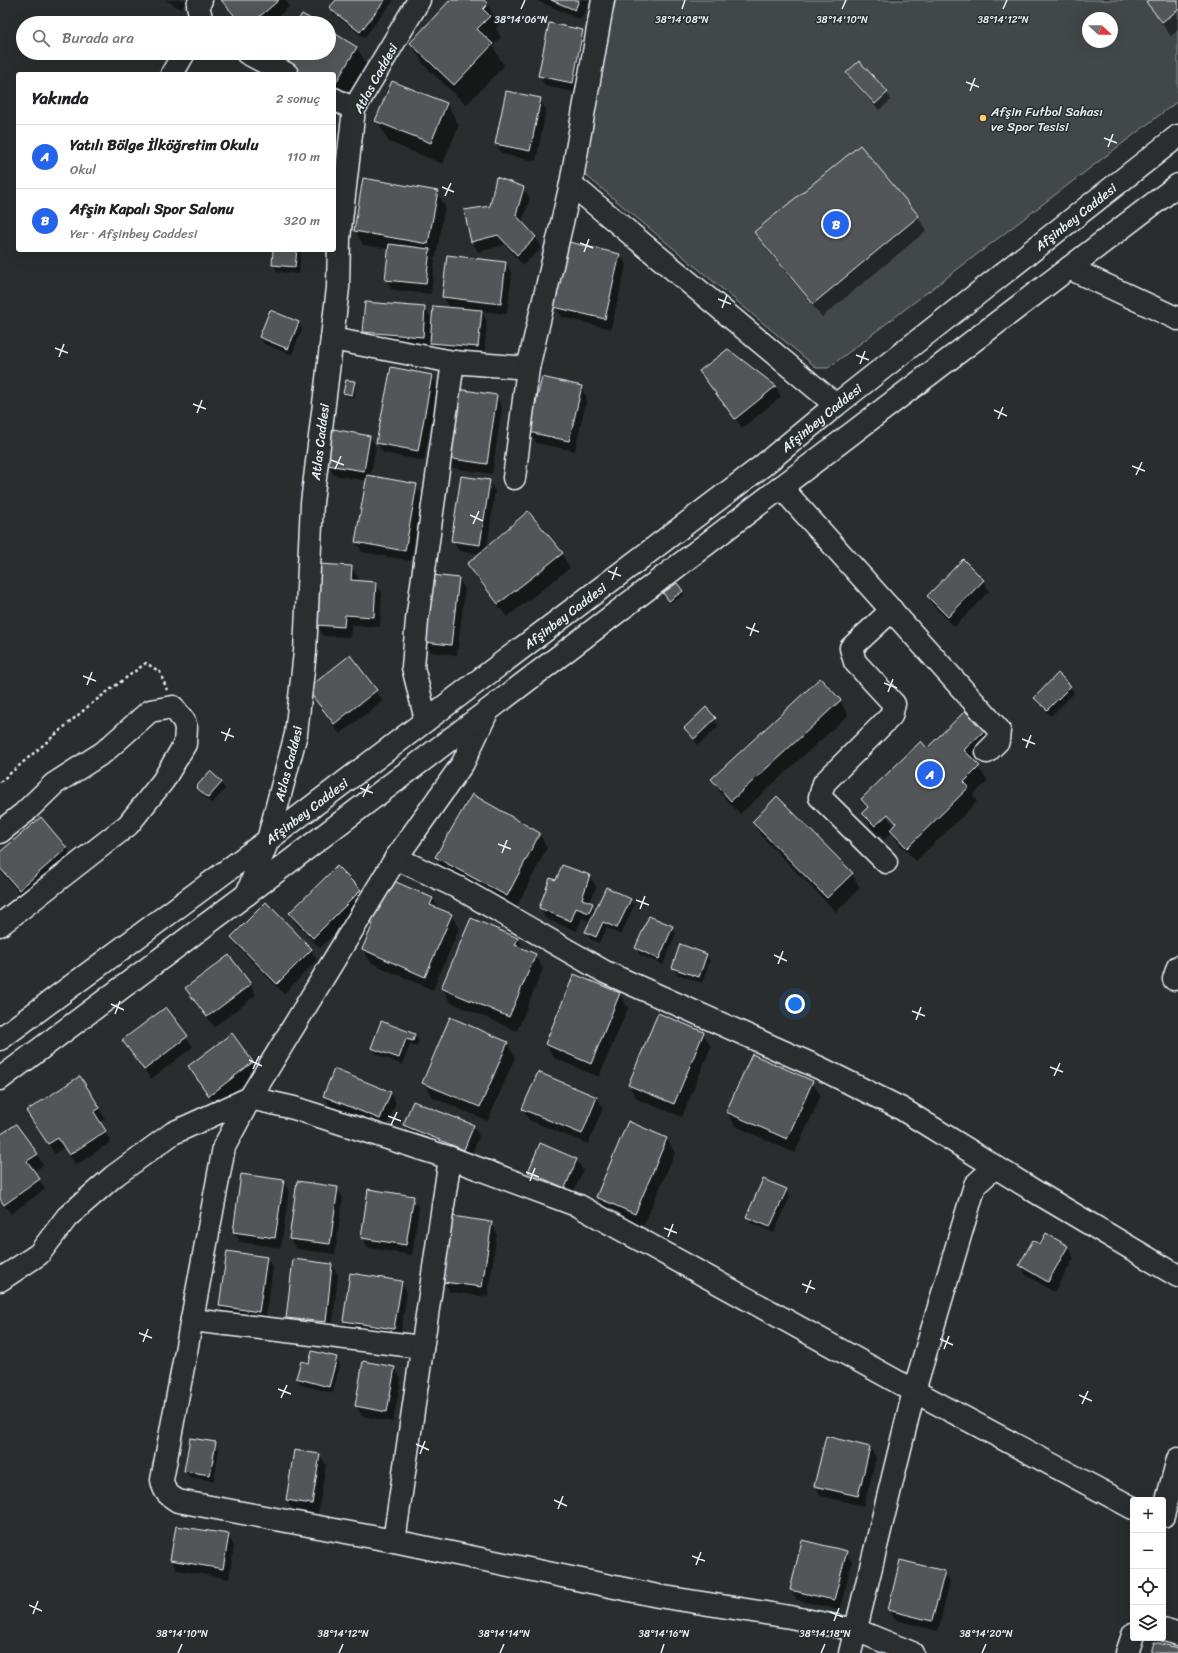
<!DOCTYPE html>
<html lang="tr">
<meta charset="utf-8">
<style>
body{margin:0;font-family:Sriracha,sans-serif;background:#f2f2f2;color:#202124}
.controls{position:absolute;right:12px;bottom:12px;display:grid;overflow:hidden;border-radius:4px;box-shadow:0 4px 16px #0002}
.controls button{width:36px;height:36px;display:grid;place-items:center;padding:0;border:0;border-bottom:1px solid #e0e0e0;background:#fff;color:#202124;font:20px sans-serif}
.compass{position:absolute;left:1082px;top:12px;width:36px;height:36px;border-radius:50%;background:#fff;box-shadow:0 4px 16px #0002;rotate:112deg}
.you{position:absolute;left:795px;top:1004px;width:14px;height:14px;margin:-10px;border:3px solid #fff;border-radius:50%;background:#1a73e8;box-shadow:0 0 0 6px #1a73e833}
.badge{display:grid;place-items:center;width:26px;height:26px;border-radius:50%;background:#2563eb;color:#fff;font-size:13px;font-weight:700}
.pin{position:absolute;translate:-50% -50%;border:2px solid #fff;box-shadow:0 1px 4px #0006}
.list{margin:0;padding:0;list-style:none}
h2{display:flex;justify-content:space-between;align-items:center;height:52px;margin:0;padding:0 16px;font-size:17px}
h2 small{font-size:13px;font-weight:400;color:#757577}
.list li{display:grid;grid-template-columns:26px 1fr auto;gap:12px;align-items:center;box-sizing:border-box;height:64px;padding:0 16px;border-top:1px solid #e0e0e0}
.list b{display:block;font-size:15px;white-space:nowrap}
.list p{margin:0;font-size:13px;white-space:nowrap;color:#757577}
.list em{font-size:13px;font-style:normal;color:#757577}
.icon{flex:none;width:22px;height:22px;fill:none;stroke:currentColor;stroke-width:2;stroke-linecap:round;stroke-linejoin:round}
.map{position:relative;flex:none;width:1178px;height:1653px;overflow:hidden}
.search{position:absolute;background:#fff;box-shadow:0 4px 16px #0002;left:16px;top:16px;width:320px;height:44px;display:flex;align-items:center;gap:10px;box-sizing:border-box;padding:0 14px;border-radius:22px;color:#757577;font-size:15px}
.panel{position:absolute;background:#fff;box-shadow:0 4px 16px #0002;left:16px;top:72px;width:320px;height:180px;border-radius:4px}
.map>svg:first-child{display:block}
.green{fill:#424648;stroke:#959ca0;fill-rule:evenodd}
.shadow{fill:#0007;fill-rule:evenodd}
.building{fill:#535759;stroke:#e8f1f8}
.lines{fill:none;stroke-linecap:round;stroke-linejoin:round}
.minor-casing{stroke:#e8f1f8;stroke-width:25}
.major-casing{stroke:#e8f1f8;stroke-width:25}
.path{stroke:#e8f1f8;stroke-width:2.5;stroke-dasharray:3 3;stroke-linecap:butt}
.minor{stroke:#2a2d2e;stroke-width:22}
.major{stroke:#2a2d2e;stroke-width:22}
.ticks{fill:none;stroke:#e8f1f8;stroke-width:1.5}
.poi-dot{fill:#ffd166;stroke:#2a2d2e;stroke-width:1.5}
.labels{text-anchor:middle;stroke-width:3;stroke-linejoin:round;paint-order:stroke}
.street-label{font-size:13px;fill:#e8f1f8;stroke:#2a2d2e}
.poi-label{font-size:13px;fill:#e8f1f8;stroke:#2a2d2e;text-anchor:start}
.ticks-label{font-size:10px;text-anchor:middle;fill:#e8f1f8;stroke:#2a2d2e;stroke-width:3;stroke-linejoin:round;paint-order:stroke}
</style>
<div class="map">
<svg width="1178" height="1653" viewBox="0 0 1178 1653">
<rect width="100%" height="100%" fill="#2a2d2e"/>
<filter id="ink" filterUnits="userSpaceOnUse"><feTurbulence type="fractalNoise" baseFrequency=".025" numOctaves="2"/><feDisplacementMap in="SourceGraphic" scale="8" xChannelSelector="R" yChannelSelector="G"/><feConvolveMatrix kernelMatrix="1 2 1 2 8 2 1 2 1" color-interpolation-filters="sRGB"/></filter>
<g filter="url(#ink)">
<path class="green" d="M616,0H1178V101L828,368H817L576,167ZM1088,18H1112V42H1088Z"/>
<path class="shadow" d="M165,0H187L181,9Z
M221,0H286L289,7L270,23H239Z
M337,0H394L364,38L335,15L331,8Z
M451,0H482L487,4L499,25L496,28L501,37L493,46L504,66L466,105L423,64L411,43Z
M535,0H590L581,20Z
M1148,0H1178V30L1171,36L1156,16Z
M583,30L589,41L578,93L545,86L539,76Z
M329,31L357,48L369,68L340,115L334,111V74L279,53H329Z
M847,74L887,93L891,100L879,110L851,80Z
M392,82L447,104L459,125L443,164L389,142L377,121Z
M540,99L546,110L536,161L502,154L496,144Z
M860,146L918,217L926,231L822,317L764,246L756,232Z
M523,188L530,198L522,223L536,237L542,248L523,265L505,245L478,252L472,242L491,207Z
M437,192L445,206L436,257H433L435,260L431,294L392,290L386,279L390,249L363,245L355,231Z
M274,250H301L299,274L277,272L273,265Z
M620,255L626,265L611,329L562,317L556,307Z
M448,257L506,263L512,274L507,314L481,311L487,321L484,357L437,353L431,343L449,308L443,297Z
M425,308L431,318L428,347L369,342L363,331Z
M298,322L302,329L292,355L264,344L260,337Z
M728,350L776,387L781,397L742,428L701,371Z
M432,376L438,386L424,461L383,453L377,443Z
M354,382L356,385L354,398L346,396L344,393Z
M581,387L587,398L575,451L536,443L530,432Z
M496,396L502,407L492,474L453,468L447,458Z
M370,437L376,447L370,477L416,485L422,495L411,561L362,552L356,542L367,481L334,475L328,465Z
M489,481L495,491L487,548L528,513L562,554L570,568L507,617L476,578L468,564L480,554L459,551L452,540Z
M351,567L358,577L357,582L376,583L382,593L380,627L351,625L350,637L323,636L317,625Z
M459,579L465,589L457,655L431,652L425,642Z
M983,580L989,591L955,627L934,607L928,597Z
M677,584L684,595L671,603L665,593Z
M350,657L383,701L340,734L308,690Z
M1070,686L1074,693L1051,716L1039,704L1035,698Z
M840,701L848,715L740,814L720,793L712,779Z
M706,709L719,726L698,745L685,728Z
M983,732L991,746L974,762L988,781L973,795L977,802L916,861L899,844L892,832L884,840L871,827L863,813L868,808L863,800ZM886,810L895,826L894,827L884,811Z
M221,782L225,789L212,804L201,794L197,787Z
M472,795L539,833L547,848L515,910L444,871L436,857Z
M41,818L67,848L73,859L25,900L0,871V854Z
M753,822L852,874L860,888L836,912L761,836Z
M562,866L590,876L596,887L590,903L596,911L630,899L634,906L621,935L607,928L599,943L590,939L586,932L591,922L582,918L577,931L546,919L540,908L556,881Z
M337,867L361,891L367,901L320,948L296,924L290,914Z
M389,880L433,899L439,910L451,915L459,929L433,990L371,963L363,949L373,926L371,923Z
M266,904L311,950L317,960L284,994L238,947L232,937Z
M471,919L518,938L524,950L535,955L543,969L517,1031L450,1002L442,988Z
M672,927L676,934L663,965L640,955L636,948Z
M706,954L710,961L702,983L677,974L673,967Z
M575,975L620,994L628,1008L599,1077L554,1058L546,1044Z
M250,984L256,995L214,1027L187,988Z
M166,1009L193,1047L151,1079L124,1041Z
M703,1033L711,1047L682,1117L637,1099L629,1085Z
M231,1035L258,1073L216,1105L189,1067Z
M415,1035L419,1041L416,1047L410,1045L402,1065L376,1054L372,1048Z
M507,1043L515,1057L488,1121L432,1097L423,1082Z
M812,1082L821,1096L795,1153L735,1126L727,1112Z
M390,1092L396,1103L386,1129L330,1106L324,1096Z
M597,1097L603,1108L588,1144L529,1120L523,1109Z
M99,1108L105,1119L99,1123L111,1142L76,1165L64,1147L55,1154L34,1122Z
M404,1125L473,1126L479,1136L470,1159L410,1136Z
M0,1136L37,1154L43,1165L33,1172L45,1189L11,1214L0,1199Z
M667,1139L675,1153L643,1227L605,1211L597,1197Z
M576,1160L583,1170L571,1198L535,1183L529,1172Z
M283,1181L289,1191L281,1248L240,1242L234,1232Z
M337,1188L343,1198L335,1254L296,1249L290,1239Z
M786,1190L790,1197L774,1233L751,1223L747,1216Z
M413,1197L419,1208L412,1255L368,1248L362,1237Z
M491,1223L497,1233L488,1297L450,1292L444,1281Z
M1046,1235L1068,1247L1074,1258L1054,1292L1026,1275L1020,1265L1040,1245Z
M228,1252L267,1258L273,1268L265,1322L226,1317L220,1306Z
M332,1265L338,1275L332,1333L293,1328L287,1318Z
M401,1282L407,1292L400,1339L350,1331L344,1321Z
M336,1358L340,1365L333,1393L301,1385L297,1378L310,1365Z
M364,1363L395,1368L401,1379L393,1422L362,1416L356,1406Z
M215,1443L219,1450L214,1481L189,1477L185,1470Z
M870,1447L876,1458L864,1506L821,1496L815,1485Z
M320,1455L326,1465L318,1514L293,1510L287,1500Z
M228,1535L234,1546L229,1579L177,1570L171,1560Z
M846,1552L852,1562L840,1610L797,1600L791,1590Z
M944,1572L950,1582L938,1631L895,1620L889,1610Z"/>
<path class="building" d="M221,0H279L252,23H241Z
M336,0H385L360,32L329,8Z
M450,0H484L488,4L483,9L490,16L477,29L493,44L454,85L410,43Z
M551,0H579L575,10Z
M1149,0H1178V10L1162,22L1146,2Z
M302,14L318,23H296Z
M549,23L583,30L573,83L538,76Z
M329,30L357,47L334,86V74H293L273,62L278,53H329Z
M859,61L888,92L875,104L846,73Z
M392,81L447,103L431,143L375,121Z
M506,91L541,98L530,151L495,144Z
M860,145L919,216L813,304L754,232Z
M496,177L524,187L516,215L536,237L517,255L498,235L471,242L464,210L490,206Z
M363,178L438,191L428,244L354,231Z
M569,242L620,254L605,319L554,307Z
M389,244L430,249L426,284L385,280Z
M273,250H297L295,267L272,265Z
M447,255L506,262L501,304L442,297Z
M365,302L425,307L423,337L362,332Z
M433,306L482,310L478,347L430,343Z
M270,310L299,322L288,349L259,337Z
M728,349L776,386L735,419L699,371Z
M391,367L432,375L418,451L376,443Z
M542,377L582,386L569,441L529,432Z
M346,380L355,381L352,395L343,393Z
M457,389L497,395L487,464L446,458Z
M333,429L370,436L364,471L327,465Z
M367,475L417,484L405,551L355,542Z
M461,476L490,480L480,545L451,541Z
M528,511L563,553L498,604L467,564Z
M963,559L984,580L948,617L927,596Z
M319,564L352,566L351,580L376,582L374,617L345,615L344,627L316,625Z
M432,575L459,578L451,645L424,642Z
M677,583L683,591L669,601L663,593Z
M350,655L377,690L334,724L307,689Z
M1058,673L1071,686L1047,710L1034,698Z
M820,678L841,700L731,801L711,779Z
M706,707L716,718L694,739L684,728Z
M965,711L984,731L964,750L980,766L964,782L969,787L907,848L890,830L896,823L888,814L875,826L862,813L868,807L861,799L921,741L927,748Z
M210,771L222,782L208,798L196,787Z
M472,794L540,833L507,896L435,857Z
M777,796L853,873L827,898L752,822Z
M41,817L67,848L19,890L0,868V852Z
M562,865L590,875L582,899L593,903L589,913L576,908L571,921L539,908L550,878L556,880Z
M337,866L361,890L313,938L289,913Z
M389,879L433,898L430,905L452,914L425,977L362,949L373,924L370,923Z
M606,887L631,899L617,928L603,922L596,937L585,932Z
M266,902L312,949L277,984L231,937Z
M649,916L673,926L659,959L635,948Z
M471,918L518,938L515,945L536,954L509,1017L441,988Z
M680,944L707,954L699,977L672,968Z
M229,955L251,984L207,1017L185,988Z
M574,974L620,993L591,1064L545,1044Z
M166,1007L188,1036L144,1070L122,1040Z
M658,1013L704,1032L674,1104L628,1085Z
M450,1017L508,1042L480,1107L422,1083Z
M381,1021L415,1034L413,1041L406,1039L399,1058L371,1048Z
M232,1033L253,1062L209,1096L188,1066Z
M752,1054L813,1081L787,1139L726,1112Z
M334,1069L391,1092L380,1119L323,1096Z
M538,1072L597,1097L582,1134L522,1109Z
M80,1076L100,1108L94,1112L106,1131L69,1155L58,1138L48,1144L26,1111Z
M413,1101L474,1125L464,1150L403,1125Z
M628,1121L667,1138L635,1214L596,1197Z
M16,1124L38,1154L27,1161L40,1179L4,1205L0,1199V1135Z
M540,1143L577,1159L565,1188L528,1172Z
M241,1174L284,1180L275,1238L233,1232Z
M763,1179L787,1189L770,1227L746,1217Z
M297,1181L338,1187L330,1244L289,1239Z
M368,1189L414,1196L406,1245L361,1238Z
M452,1216L492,1222L482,1287L443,1282Z
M1046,1233L1068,1246L1048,1282L1019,1265L1033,1240L1040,1244Z
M227,1251L267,1257L259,1312L219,1306Z
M293,1259L332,1264L326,1322L286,1318Z
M350,1273L402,1281L394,1329L343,1321Z
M312,1351L337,1357L329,1387L296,1378L301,1361L309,1363Z
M363,1361L395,1367L387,1412L355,1406Z
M826,1436L870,1447L858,1496L814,1486Z
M190,1438L216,1442L210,1475L184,1471Z
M294,1450L320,1454L312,1504L286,1500Z
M176,1526L229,1534L223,1569L170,1560Z
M802,1540L847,1551L834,1600L790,1590Z
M900,1560L945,1571L932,1621L888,1610Z
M1154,1642L1178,1648V1653H1151Z"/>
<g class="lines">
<g class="minor-casing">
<g id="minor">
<path d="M201,0L198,5L202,23"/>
<path d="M247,53L287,74"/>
<path d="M172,74L184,53"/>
<path d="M334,99L354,109"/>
<path d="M571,184L836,405"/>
<path d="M1069,268L1178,319"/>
<path d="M332,339L453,362L528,368"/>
<path d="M514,478L528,368L571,184L603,0"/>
<path d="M781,487L999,730L998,741L987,752"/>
<path d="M487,712L463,763L396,858L459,888L605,972L822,1069L902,1109L1036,1192L1178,1276"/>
<path d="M426,720L413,667L417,620L453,362"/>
<path d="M0,832L24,813L54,784L104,752L150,711L173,707L184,721L186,728L185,744L163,781L128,825L0,925"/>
<path d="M886,862L820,797L824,783L891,716L894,704L855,662L851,648L892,610"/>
<path id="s1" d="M247,894L268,840L296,734L305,652L312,503L338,288L339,238L354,109L419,0"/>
<path d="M1174,979L1178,967"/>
<path d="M0,1280L39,1254L67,1217L114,1176L173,1133L250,1098L396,858"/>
<path d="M192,1320L422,1347"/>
<path d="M1163,1516L1178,1459"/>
<path d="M394,1541L450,1158"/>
<path d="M1163,1629L1178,1634"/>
<path d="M850,1653L914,1391L975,1185L995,1167"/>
<path d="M912,1653L856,1630L790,1617L658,1596L394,1541L178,1501C168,1495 164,1492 162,1480L224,1147L250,1098L294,1108L450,1158L579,1206L914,1391L1133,1508"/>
<path d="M1127,1653L1133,1635"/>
</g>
</g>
<g class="major-casing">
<g id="major">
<path id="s2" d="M0,1039L268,840L761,467L836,405L1178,136"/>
<path d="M0,1079L247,894L1178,185"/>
</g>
</g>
<path class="path" d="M0,782L91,704L146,663L160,672L167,690"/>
<use href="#minor" class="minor"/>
<use href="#major" class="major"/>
</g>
</g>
<path class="ticks" d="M521,9L525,0M682,9L685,0M842,9L846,0M1003,9L1007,0M966,82L979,87M970,91L975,78M1104,138L1117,143M1108,147L1113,134M442,187L454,192M445,196L451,183M580,243L593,248M584,252L589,239M718,299L731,304M722,308L727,295M55,348L68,353M856,355L869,360M59,357L64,344M860,364L865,351M193,404L206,409M994,410L1007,416M197,413L202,400M998,419L1003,407M331,460L344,465M1132,466L1145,471M335,469L341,456M1136,475L1142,462M470,515L483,521M473,524L479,511M608,571L621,576M612,580L617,567M746,627L759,632M750,636L755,623M83,676L96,681M884,683L897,688M87,685L92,672M888,692L893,679M221,732L234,737M1022,739L1035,744M225,741L230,728M1026,748L1031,735M360,788L373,793M363,797L369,784M498,844L511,849M502,853L507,840M636,900L649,905M640,909L645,896M774,955L787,961M778,964L783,951M111,1004L124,1010M912,1011L925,1016M115,1014L120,1001M916,1020L921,1007M249,1060L262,1066M1050,1067L1063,1072M253,1069L259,1056M1054,1076L1060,1063M388,1116L401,1121M391,1125L397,1112M526,1172L539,1177M530,1181L535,1168M664,1228L677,1233M668,1237L673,1224M802,1284L815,1289M806,1293L811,1280M139,1333L152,1338M940,1339L953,1345M143,1342L148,1329M944,1349L949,1336M278,1389L291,1394M1079,1395L1092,1401M281,1398L287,1385M1082,1404L1088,1391M416,1444L429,1450M420,1454L425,1441M554,1500L567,1506M558,1509L563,1496M692,1556L705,1561M696,1565L701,1552M29,1605L42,1611M830,1612L843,1617M33,1614L38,1601M834,1621L839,1608M178,1653L182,1644M339,1653L343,1644M500,1653L504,1644M661,1653L664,1644M821,1653L825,1644M982,1653L986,1644"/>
<circle class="poi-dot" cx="983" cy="118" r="4"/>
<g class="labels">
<g class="street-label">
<text transform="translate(375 78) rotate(-61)" y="5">Atlas Caddesi</text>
<text dy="5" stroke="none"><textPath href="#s2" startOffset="1354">Afşinbey Caddesi</textPath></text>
<text dy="5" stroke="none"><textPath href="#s2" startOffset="1030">Afşinbey Caddesi</textPath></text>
<text dy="5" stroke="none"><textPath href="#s1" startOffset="461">Atlas Caddesi</textPath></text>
<text dy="5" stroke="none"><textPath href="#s2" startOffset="706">Afşinbey Caddesi</textPath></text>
<text dy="5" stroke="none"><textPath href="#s1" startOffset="137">Atlas Caddesi</textPath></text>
<text dy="5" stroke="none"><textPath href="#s2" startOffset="382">Afşinbey Caddesi</textPath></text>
</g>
<g class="poi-label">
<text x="991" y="116">Afşin Futbol Sahası<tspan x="991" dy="15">ve Spor Tesisi</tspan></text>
</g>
</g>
<g class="ticks-label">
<text x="682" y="23">38°14'08"N</text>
<text x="842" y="23">38°14'10"N</text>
<text x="1003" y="23">38°14'12"N</text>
<text x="521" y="23">38°14'06"N</text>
<text x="182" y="1637">38°14'10"N</text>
<text x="343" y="1637">38°14'12"N</text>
<text x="504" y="1637">38°14'14"N</text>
<text x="664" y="1637">38°14'16"N</text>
<text x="825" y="1637">38°14'18"N</text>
<text x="986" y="1637">38°14'20"N</text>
</g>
</svg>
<div class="controls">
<button>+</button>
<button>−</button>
<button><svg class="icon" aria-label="locate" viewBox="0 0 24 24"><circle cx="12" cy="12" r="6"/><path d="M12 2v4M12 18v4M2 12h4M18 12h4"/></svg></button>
<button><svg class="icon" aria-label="layers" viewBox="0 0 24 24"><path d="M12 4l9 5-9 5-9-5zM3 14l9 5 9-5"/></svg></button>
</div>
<svg class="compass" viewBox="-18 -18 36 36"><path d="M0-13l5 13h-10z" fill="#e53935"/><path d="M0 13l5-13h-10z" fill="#757577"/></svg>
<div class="you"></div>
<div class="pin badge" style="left:930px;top:774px">A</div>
<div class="pin badge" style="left:836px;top:224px">B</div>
<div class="search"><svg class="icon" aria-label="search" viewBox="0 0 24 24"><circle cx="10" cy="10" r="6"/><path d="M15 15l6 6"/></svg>Burada ara</div>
<section class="panel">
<h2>Yakında<small>2 sonuç</small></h2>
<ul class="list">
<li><span class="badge">A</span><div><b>Yatılı Bölge İlköğretim Okulu</b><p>Okul</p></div><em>110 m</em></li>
<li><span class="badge">B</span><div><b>Afşin Kapalı Spor Salonu</b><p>Yer · Afşinbey Caddesi</p></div><em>320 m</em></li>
</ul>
</section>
</div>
